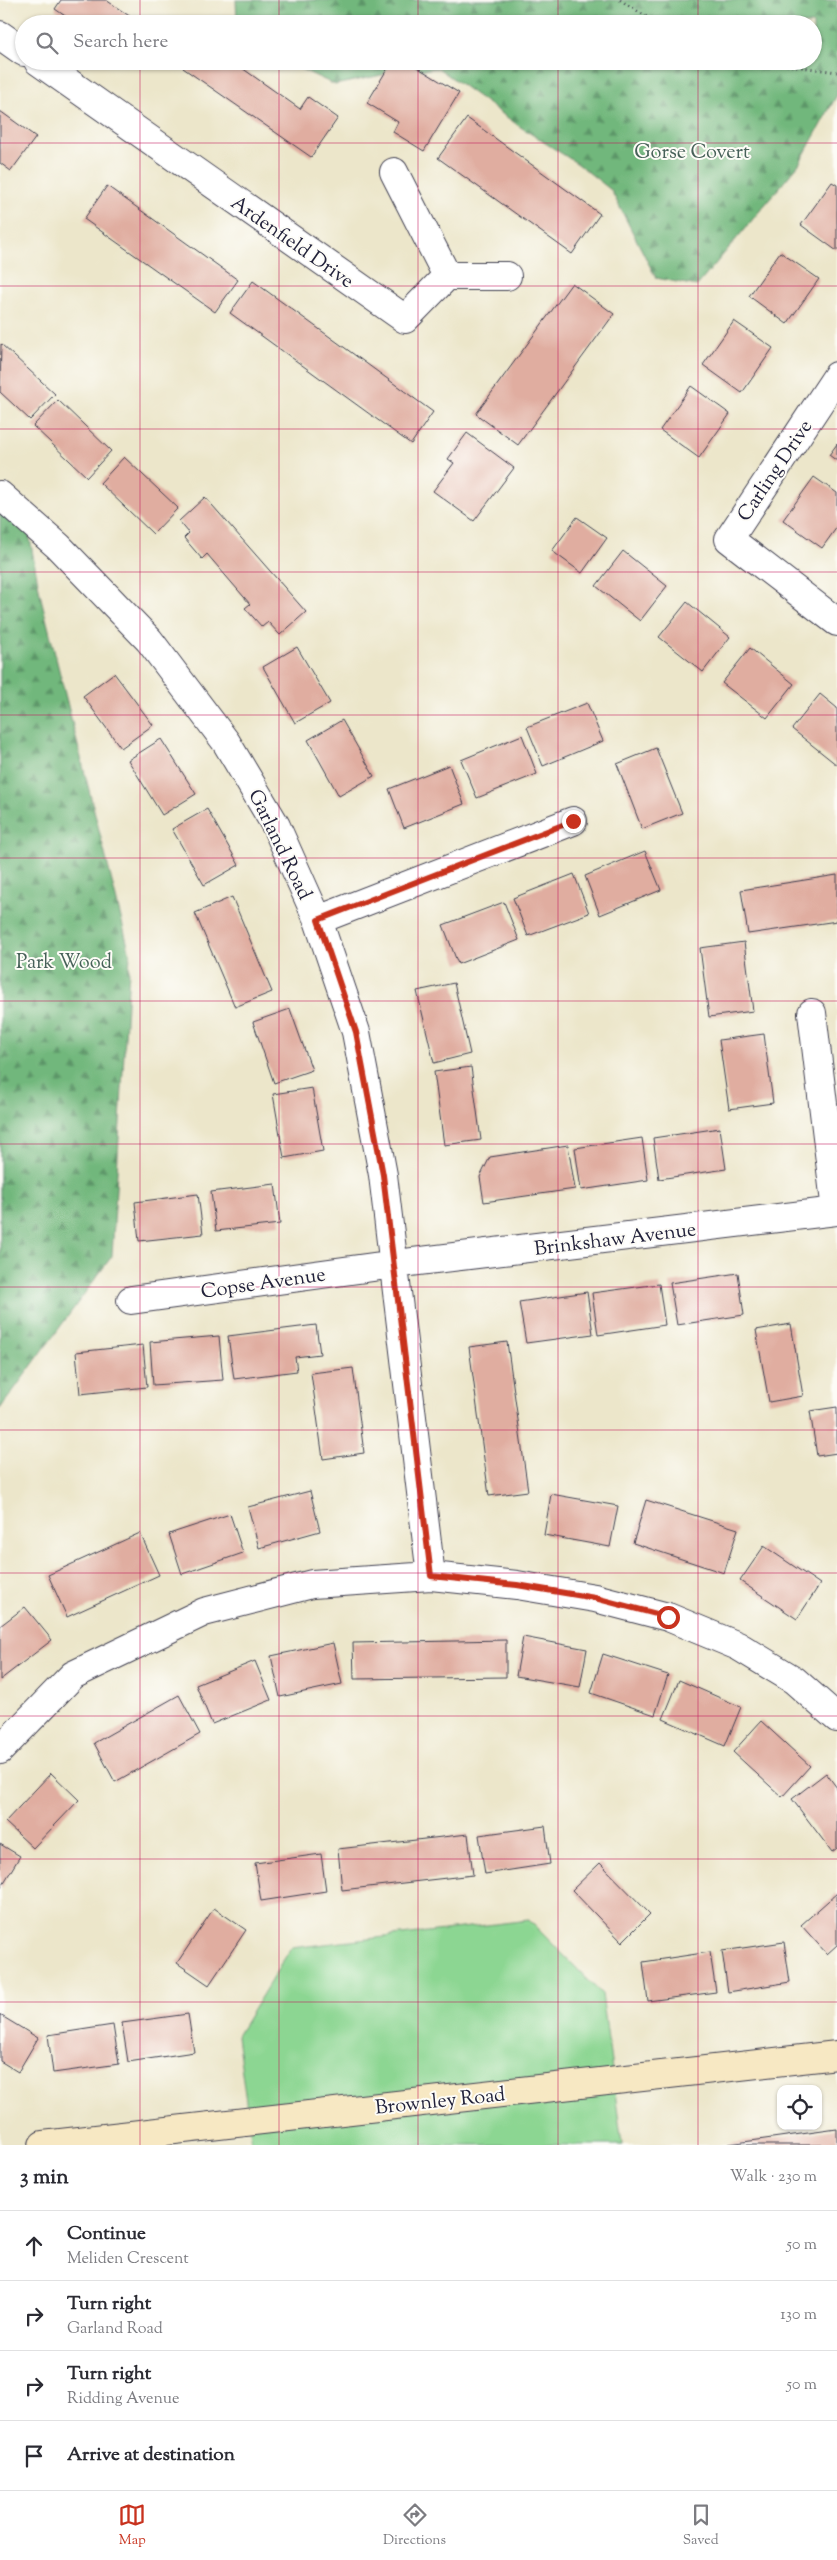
<!DOCTYPE html>
<meta charset="utf-8">
<style>
body{margin:0;font-family:"Sorts Mill Goudy",serif;background:#f7f7f7;color:#2b2b33}
.controls{position:absolute;right:15px;bottom:15px;display:grid;overflow:hidden;border-radius:10px;box-shadow:0 1px 4px #0004}
.controls button{width:45px;height:45px;display:grid;place-items:center;padding:0;border:0;border-bottom:1px solid #e1e1e2;background:#fff;color:#2b2b33;font:25px sans-serif}
.stop{position:absolute;width:15px;height:15px;margin:-11px;border:4px solid #c8321e;border-radius:50%;background:#fff}
.stop.end{background:#c8321e;border-color:#fff;box-shadow:0 1px 5px #0008}
.list{margin:0;padding:0;list-style:none}
h2{display:flex;justify-content:space-between;align-items:center;height:65px;margin:0;padding:0 20px;font-size:21px}
h2 small{font-size:16px;font-weight:400;color:#7c7c81}
.list li{display:grid;grid-template-columns:32px 1fr auto;gap:15px;align-items:center;box-sizing:border-box;height:70px;padding:0 20px;border-top:1px solid #e1e1e2}
.list b{display:block;font-size:19px;white-space:nowrap}
.list p{margin:0;font-size:16px;white-space:nowrap;color:#7c7c81}
.list em{font-size:16px;font-style:normal;color:#7c7c81}
.icon{flex:none;width:28px;height:28px;fill:none;stroke:currentColor;stroke-width:2;stroke-linecap:round;stroke-linejoin:round}
.map{position:relative;flex:none;width:837px;height:2145px;overflow:hidden}
.search{position:absolute;background:#fff;box-shadow:0 1px 4px #0004;left:15px;right:15px;top:15px;height:55px;display:flex;align-items:center;gap:12px;box-sizing:border-box;padding:0 18px;border-radius:28px;color:#7c7c81;font-size:19px}
.sheet{height:345px;background:#fff}
nav{display:flex;justify-content:space-around;align-items:center;box-sizing:border-box;height:70px;border-top:1px solid #e1e1e2;background:#fff;font-size:14px;color:#7c7c81}
nav a{display:grid;justify-items:center;gap:2px}
nav .on{color:#c8321e}
.map>svg:first-child{display:block}
.green{fill:#8cd692;stroke:#577c66}
.forest{fill:url(#forest-firs);stroke:#4a6c5c}
.building{fill:#e0ada0}
.lines{fill:none;stroke-linecap:round;stroke-linejoin:round}
.street-casing{stroke:#403f50;stroke-width:30}
.secondary-casing{stroke:#403f50;stroke-width:30}
.path{stroke:#403f50;stroke-width:3;stroke-dasharray:1 4;stroke-linecap:butt}
.street{stroke:#fff;stroke-width:28}
.secondary{stroke:#f7e8c3;stroke-width:28}
.route{stroke:#c8321e;stroke-width:6}
.grid{fill:none;stroke:#c2185b;stroke-width:1;stroke-opacity:0.55}
.labels{text-anchor:middle;stroke-width:4;stroke-linejoin:round;paint-order:stroke}
.park-label{font-size:20px;fill:#476159;stroke:#fdfcf7}
.street-label{font-size:20px;fill:#22223b;stroke:#fdfcf7}
</style>
<div class="map">
<svg width="837" height="2145" viewBox="0 0 837 2145">
<defs>
<pattern id="forest-firs" width="22" height="20" patternUnits="userSpaceOnUse" patternTransform="scale(1.25)"><rect width="22" height="20" fill="#71b77c"/><path d="M5 1l3.5 6h-7zM16 11l3.5 6h-7z" fill="#5c9467"/></pattern>
</defs>
<rect width="100%" height="100%" fill="#fdfcf7"/>
<filter id="ink" filterUnits="userSpaceOnUse"><feTurbulence type="fractalNoise" baseFrequency=".02" numOctaves="2"/><feDisplacementMap in="SourceGraphic" scale="10" xChannelSelector="R" yChannelSelector="G"/><feConvolveMatrix kernelMatrix="1 2 1 2 8 2 1 2 1" color-interpolation-filters="sRGB"/></filter>
<filter id="wash" filterUnits="userSpaceOnUse"><feTurbulence type="fractalNoise" baseFrequency=".0096" numOctaves="4" result="noise"/><feDisplacementMap in="SourceGraphic" scale="20" xChannelSelector="R" yChannelSelector="G"/><feGaussianBlur stdDeviation="1.12" result="paint"/><feColorMatrix in="noise" values="0 0 0 0 0 0 0 0 0 0 0 0 0 0 0 0 0 1.4 0 .05"/><feComposite in="paint" operator="in"/></filter>
<g filter="url(#wash)">
<rect width="100%" height="100%" fill="#ece6ca"/>
<path class="green" d="M529,1920L602,1994L622,2145H252L237,2036L291,1948Z"/>
<path class="forest" d="M236,0H837V95L799,164L697,286L656,278L611,190L578,164L522,128L438,68L391,73L335,85L284,61H813V24H237Z
M0,507L29,533L40,594L130,954L112,1256L0,1409Z"/>
<g id="blocks">
<path class="building" d="M61,0H106L141,24H77L55,9Z
M187,61H232L300,109L308,97L338,118L311,157L183,68Z
M392,61H407L459,93L424,151L393,132L398,122L367,103Z
M0,111L36,137L11,171L0,163Z
M467,118L600,214L572,254L438,158Z
M832,182L837,185V251L801,225Z
M107,186L238,280L215,312L84,219Z
M780,252L819,279L787,324L749,296Z
M253,281L433,412L411,444L230,313Z
M572,283L614,314L518,445L476,414Z
M734,321L773,348L742,393L703,365Z
M1,344L55,394L30,420L0,392Z
M691,386L730,414L699,458L660,430Z
M58,400L111,451L87,477L33,426Z
M467,433L514,468L474,521L433,491L454,463L448,459Z
M837,444V461L829,455Z
M124,457L178,508L153,534L100,483Z
M814,477L837,493V527L822,548L783,520Z
M205,497L306,612L280,635L268,622L262,627L245,608L250,604L207,554L202,559L184,538L189,533L179,521Z
M577,517L607,538L582,573L552,551Z
M623,551L667,586L640,621L596,586Z
M687,602L730,637L703,672L659,637Z
M297,647L330,703L295,723L263,667Z
M750,648L794,684L767,718L722,683Z
M114,673L153,725L121,748L83,696Z
M820,694L837,708V765L792,729Z
M587,703L603,741L543,766L527,727Z
M342,720L374,776L339,796L308,740Z
M522,735L537,774L477,798L461,760Z
M161,739L196,794L162,815L128,760Z
M656,748L682,813L642,829L617,764Z
M449,765L464,804L404,828L389,789Z
M207,809L239,865L204,885L172,829Z
M645,851L661,890L600,915L585,876Z
M574,874L589,913L528,936L513,898Z
M837,875V921L748,934L741,890Z
M232,897L272,992L235,1007L195,913Z
M504,902L519,940L458,964L443,925Z
M744,942L753,1011L709,1017L700,948Z
M454,983L470,1054L434,1063L417,991Z
M290,1009L312,1070L274,1083L253,1022Z
M764,1034L773,1103L729,1109L719,1040Z
M471,1067L481,1140L444,1145L434,1072Z
M312,1088L323,1151L284,1158L273,1094Z
M720,1128L726,1169L659,1179L653,1138Z
M642,1138L648,1180L581,1190L575,1148Z
M568,1145L575,1189L484,1202L480,1177L490,1157Z
M275,1184L280,1224L216,1231L211,1192Z
M198,1194L203,1234L139,1241L135,1202Z
M738,1273L744,1315L677,1325L670,1283Z
M659,1284L665,1325L598,1335L592,1293Z
M587,1292L593,1334L526,1343L519,1302Z
M791,1324L803,1396L769,1402L756,1330Z
M316,1325L320,1354L295,1357L297,1371L234,1379L228,1336Z
M219,1336L223,1380L153,1385L150,1342Z
M507,1342L528,1491L489,1496L469,1347Z
M143,1345L147,1387L80,1394L76,1352Z
M353,1368L364,1453L323,1459L311,1373Z
M837,1407V1453L817,1456L810,1411Z
M310,1491L320,1531L259,1548L248,1507Z
M551,1494L618,1506L610,1547L544,1535Z
M646,1500L738,1529L724,1573L633,1543Z
M230,1514L243,1553L182,1574L169,1534Z
M140,1533L159,1575L67,1617L48,1575Z
M764,1546L820,1584L797,1619L740,1581Z
M25,1607L52,1640L0,1680V1626Z
M523,1637L587,1649L580,1687L516,1676Z
M506,1640V1677L354,1679L353,1643Z
M333,1643L342,1684L280,1697L271,1656Z
M603,1654L668,1675L655,1715L591,1693Z
M255,1661L271,1700L212,1724L196,1685Z
M679,1680L741,1707L725,1746L663,1719Z
M179,1695L200,1734L115,1782L94,1743Z
M761,1721L810,1766L782,1797L733,1752Z
M51,1773L79,1800L33,1848L5,1822Z
M826,1773L837,1788V1848L832,1852L792,1799Z
M545,1826L550,1864L485,1874L479,1835Z
M468,1834L473,1875L342,1890L338,1849Z
M0,1844L20,1856L0,1889Z
M321,1854L326,1891L261,1901L255,1863Z
M600,1863L650,1914L622,1942L572,1890Z
M837,1893V1945L827,1954L801,1925Z
M214,1908L246,1930L209,1985L177,1963Z
M784,1942L790,1982L728,1992L722,1951Z
M710,1952L716,1992L648,2001L643,1962Z
M188,2014L194,2052L128,2062L122,2023Z
M0,2015L38,2038L18,2072L0,2061Z
M113,2025L119,2064L53,2073L48,2035Z
M837,2129V2145H729V2144Z"/>
</g>
</g>
<g filter="url(#ink)">
<use href="#blocks" fill-opacity="0" stroke="#403f50" stroke-width="1"/>
<g class="lines">
<g class="street-casing">
<path id="street" d="M0,35L24,52
M38,61L405,319L447,276L394,172
M447,276H507
M837,376L729,539L837,622
M0,495L58,546L149,640L226,742L276,826L318,920L356,1032L383,1175L431,1576
M318,920L573,821
M131,1300L395,1264L836,1211L812,1013
M0,1750L73,1675L204,1612L312,1584L431,1576L517,1585L595,1598L668,1617L738,1646L794,1680L837,1718"/>
</g>
<g class="secondary-casing">
<path id="secondary" d="M43,2145L837,2055"/>
</g>
<path class="path" d="M620,0L658,24
M757,61L837,72"/>
<use href="#street" class="street"/>
<use href="#secondary" class="secondary"/>
</g>
</g>
<g class="lines" filter="url(#ink)">
<path class="route" d="M573,821L318,920L356,1032L383,1175L431,1576L517,1585L595,1598L668,1617"/>
</g>
<path class="grid" d="M140,0V24M279,0V24M418,0V24M558,0V24M698,0V24M140,61V2145M279,61V2145M418,61V2145M558,61V2145M698,61V2145M0,143H837M0,286H837M0,429H837M0,572H837M0,715H837M0,858H837M0,1001H837M0,1144H837M0,1287H837M0,1430H837M0,1573H837M0,1716H837M0,1859H837M0,2002H837"/>
<g class="labels">
<g class="park-label">
<text x="692" y="158">Gorse Covert</text>
<text x="64" y="968">Park Wood</text>
</g>
<g class="street-label">
<text transform="translate(293 241) rotate(35)" y="7">Ardenfield Drive</text>
<text transform="translate(774 470) rotate(-56)" y="7">Carling Drive</text>
<text transform="translate(281 844) rotate(64)" y="7">Garland Road</text>
<text transform="translate(615 1238) rotate(-7)" y="7">Brinkshaw Avenue</text>
<text transform="translate(263 1282) rotate(-8)" y="7">Copse Avenue</text>
<text transform="translate(440 2100) rotate(-6)" y="7">Brownley Road</text>
</g>
</g>
</svg>
<div class="controls">
<button><svg class="icon" aria-label="locate" viewBox="0 0 24 24"><circle cx="12" cy="12" r="6"/><path d="M12 2v4M12 18v4M2 12h4M18 12h4"/></svg></button>
</div>
<div class="stop" style="left:668px;top:1617px"></div>
<div class="stop end" style="left:573px;top:821px"></div>
<div class="search"><svg class="icon" aria-label="search" viewBox="0 0 24 24"><circle cx="10" cy="10" r="6"/><path d="M15 15l6 6"/></svg>Search here</div>
</div>
<section class="sheet">
<h2>3 min<small>Walk · 230 m</small></h2>
<ul class="list">
<li><svg class="icon" aria-label="ahead" viewBox="0 0 24 24"><path d="M12 20V5M6 11l6-6 6 6"/></svg><div><b>Continue</b><p>Meliden Crescent</p></div><em>50 m</em></li>
<li><svg class="icon" aria-label="right" viewBox="0 0 24 24"><path d="M7 20v-9h11M14 6l5 5-5 5"/></svg><div><b>Turn right</b><p>Garland Road</p></div><em>130 m</em></li>
<li><svg class="icon" aria-label="right" viewBox="0 0 24 24"><path d="M7 20v-9h11M14 6l5 5-5 5"/></svg><div><b>Turn right</b><p>Ridding Avenue</p></div><em>50 m</em></li>
<li><svg class="icon" aria-label="arrive" viewBox="0 0 24 24"><path d="M6 21V4h12l-3 4 3 4H6"/></svg><div><b>Arrive at destination</b></div></li>
</ul>
</section>
<nav>
<a class="on"><svg class="icon" aria-label="map" viewBox="0 0 24 24"><path d="M3 6l6-2 6 2 6-2v14l-6 2-6-2-6 2zM9 4v14M15 6v14"/></svg>Map</a>
<a><svg class="icon" aria-label="directions" viewBox="0 0 24 24"><path d="M12 3l9 9-9 9-9-9zM9 14v-3h6M13 9l2 2-2 2"/></svg>Directions</a>
<a><svg class="icon" aria-label="saved" viewBox="0 0 24 24"><path d="M7 4h10v16l-5-4-5 4z"/></svg>Saved</a>
</nav>
